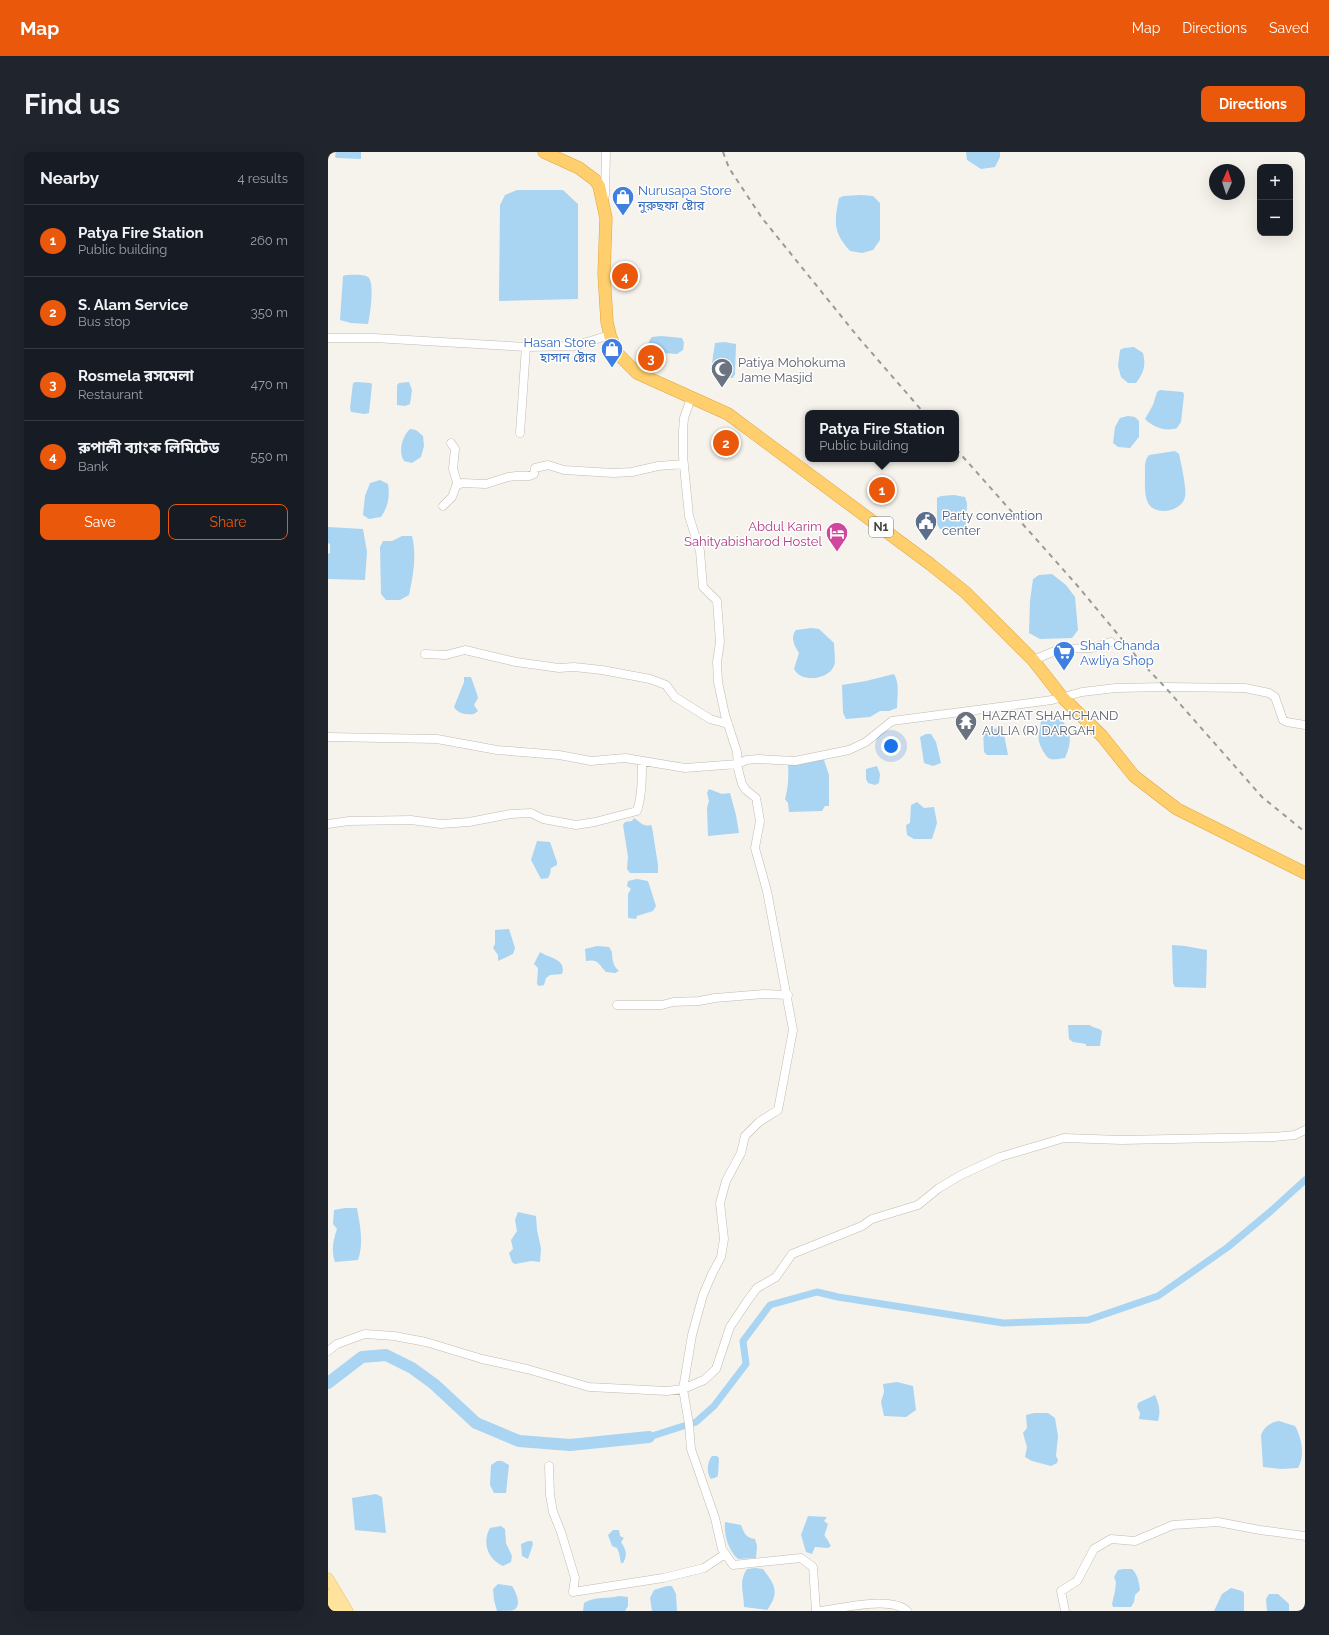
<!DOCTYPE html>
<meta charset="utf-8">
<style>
body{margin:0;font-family:Raleway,"Noto Sans Bengali",sans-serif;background:#20242c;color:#f1f3f6}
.controls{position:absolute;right:12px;top:12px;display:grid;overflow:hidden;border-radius:8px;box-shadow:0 4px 16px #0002}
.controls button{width:36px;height:36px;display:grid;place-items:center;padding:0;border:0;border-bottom:1px solid #363941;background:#171b24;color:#f1f3f6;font:20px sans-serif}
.compass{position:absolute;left:881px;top:12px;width:36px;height:36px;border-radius:50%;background:#171b24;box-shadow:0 4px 16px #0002;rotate:3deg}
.you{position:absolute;left:563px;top:594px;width:14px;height:14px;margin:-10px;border:3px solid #fff;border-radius:50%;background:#1a73e8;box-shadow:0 0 0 6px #1a73e833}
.badge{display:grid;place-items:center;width:26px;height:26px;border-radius:50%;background:#ea580c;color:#fff;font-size:13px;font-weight:700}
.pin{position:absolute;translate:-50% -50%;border:2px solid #fff;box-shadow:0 1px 4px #0006}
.popup{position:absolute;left:477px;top:258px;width:154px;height:52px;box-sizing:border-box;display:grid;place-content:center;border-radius:8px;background:#171b24;filter:drop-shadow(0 1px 3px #0005);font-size:13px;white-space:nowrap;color:#9ea1a6}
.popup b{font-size:15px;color:#f1f3f6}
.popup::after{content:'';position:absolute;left:50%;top:100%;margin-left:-8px;border:8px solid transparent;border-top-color:#171b24}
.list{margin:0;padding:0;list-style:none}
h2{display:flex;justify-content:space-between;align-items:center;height:52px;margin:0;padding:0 16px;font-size:17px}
h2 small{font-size:13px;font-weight:400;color:#9ea1a6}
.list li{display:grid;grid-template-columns:26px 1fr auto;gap:12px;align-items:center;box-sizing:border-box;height:72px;padding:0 16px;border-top:1px solid #363941}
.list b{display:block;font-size:15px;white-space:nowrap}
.list p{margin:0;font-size:13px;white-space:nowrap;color:#9ea1a6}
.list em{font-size:13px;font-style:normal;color:#9ea1a6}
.actions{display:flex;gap:8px;padding:12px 16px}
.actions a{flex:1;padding:9px 0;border:1px solid #ea580c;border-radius:8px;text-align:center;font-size:14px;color:#ea580c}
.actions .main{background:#ea580c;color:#fff}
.map{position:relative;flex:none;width:977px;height:1459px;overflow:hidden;border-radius:8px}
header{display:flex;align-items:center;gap:24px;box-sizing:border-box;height:56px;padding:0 20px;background:#ea580c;color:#fff}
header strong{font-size:19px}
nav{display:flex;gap:22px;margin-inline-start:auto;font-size:14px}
.intro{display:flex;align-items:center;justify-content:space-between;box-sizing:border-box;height:96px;padding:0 24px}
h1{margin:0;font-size:28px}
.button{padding:10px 18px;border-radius:8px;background:#ea580c;color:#fff;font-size:14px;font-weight:700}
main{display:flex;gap:24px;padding:0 24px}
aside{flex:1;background:#171b24;border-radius:8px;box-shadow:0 4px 16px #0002}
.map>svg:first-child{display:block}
.water{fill:#a9d4f2}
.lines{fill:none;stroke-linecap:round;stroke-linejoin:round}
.canal{stroke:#a9d4f2;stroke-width:7}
.river{stroke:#a9d4f2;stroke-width:12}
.minor-casing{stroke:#c2bbae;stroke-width:9}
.major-casing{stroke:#e6c16a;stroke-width:11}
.highway-casing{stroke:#e0a43c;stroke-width:13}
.minor{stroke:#fff;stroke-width:8}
.major{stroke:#ffe39c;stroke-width:10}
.highway{stroke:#ffcf6e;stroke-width:12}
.rail{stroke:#9a9a9a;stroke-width:2;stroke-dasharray:5 5;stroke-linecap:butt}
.labels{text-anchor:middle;stroke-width:3;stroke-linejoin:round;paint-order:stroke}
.shield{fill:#fff;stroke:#817c74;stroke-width:1}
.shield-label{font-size:12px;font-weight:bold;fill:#4b4439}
.shop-label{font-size:13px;fill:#366cbe;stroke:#fff;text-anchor:start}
.worship-label{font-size:13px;fill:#5b616d;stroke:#fff;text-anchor:start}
.service-label{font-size:13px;fill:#4e5e75;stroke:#fff;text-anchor:start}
.hotel-label{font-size:13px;fill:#b23c85;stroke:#fff;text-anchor:end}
</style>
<header>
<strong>Map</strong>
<nav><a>Map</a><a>Directions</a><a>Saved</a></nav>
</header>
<div class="intro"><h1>Find us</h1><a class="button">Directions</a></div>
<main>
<aside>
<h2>Nearby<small>4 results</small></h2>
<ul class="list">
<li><span class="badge">1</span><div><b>Patya Fire Station</b><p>Public building</p></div><em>260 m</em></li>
<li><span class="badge">2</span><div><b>S. Alam Service</b><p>Bus stop</p></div><em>350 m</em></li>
<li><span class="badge">3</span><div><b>Rosmela রসমেলা</b><p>Restaurant</p></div><em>470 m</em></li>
<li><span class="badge">4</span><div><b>রুপালী ব্যাংক লিমিটেড</b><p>Bank</p></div><em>550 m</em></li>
</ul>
<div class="actions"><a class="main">Save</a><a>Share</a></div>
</aside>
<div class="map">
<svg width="977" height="1459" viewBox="0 0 977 1459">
<rect width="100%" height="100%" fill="#f6f3ec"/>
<path class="water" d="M8,0H33V7L9,6L7,5Z
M638,0H672V5L667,15L653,17L639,8Z
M189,38H235L250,52V147L171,149L172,53L177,43Z
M533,43L545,44L552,51V88L545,98L534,101L522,99C505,80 506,70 511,46L515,44Z
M18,123C24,123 35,122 40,125C47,130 42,164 40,172L23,171L12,168L15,124Z
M333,184L354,186L356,191L355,198L349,202L334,201L322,197C320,192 320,189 324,185Z
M396,190L408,192L407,222L405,226L387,225L386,212L384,211L387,191Z
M806,195L815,201C818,213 816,221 808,231H800L793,225L790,214L792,198L796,196Z
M28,230L43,231L44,233L41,261L37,262L23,260L22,256L25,231Z
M81,230L84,238L82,252L77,254L69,253V233L71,231Z
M832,238L855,240L856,243L853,270L849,276C838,280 825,275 817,267L825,253L829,240Z
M800,264L807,265L811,269V285L802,296L790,295L785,291L787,275L792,266Z
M82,277L88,278L95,284L96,294L93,305L84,311L76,309C70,300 74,284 82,277Z
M847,299L851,302C853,311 859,337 857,345C854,359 828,365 820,351C816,343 817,332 817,323C817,316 816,309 821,303Z
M52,328L60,332C62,345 60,355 53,365L41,367L35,363L37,344L42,331Z
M626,343L637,345L639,351L638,373L634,377H612L609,372V346L613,344Z
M0,375L35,377L39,400L37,428L0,427V402L2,401V392L0,391Z
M74,384H84C89,404 85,424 81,443L72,448H58L53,442L52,395L55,389H64Z
M724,422L738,433L747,445L750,478L744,486L712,487L701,481L702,449L705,427L711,423Z
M483,476L491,477L506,491C506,498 508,508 506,514C500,528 473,531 466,517L471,501C466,493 462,486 468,478Z
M566,522C572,531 569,546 569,556L561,559H552L542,565L518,567L515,561L514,533L538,529Z
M136,525H143L149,542L150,546L146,553L150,559L146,562C139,563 130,562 126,555L136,530Z
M733,567C744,580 744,590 737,606C725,607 722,611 715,599C707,584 712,584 713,568Z
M655,576L675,577L680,603H659L656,600Z
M598,582H603L608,590L613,611L605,614L596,611L592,585Z
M494,606L496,608L501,623V654H497L494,659L461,660L460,651L457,647C460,638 461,622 460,612Z
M549,614L552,622L551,631L547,633L540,631L538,627V617Z
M381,637L394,642L402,641L408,663L411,681L380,684L379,656L381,649L379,641Z
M589,650L596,656L606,655L609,671L604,687H586L579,683L578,673L582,671L583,653Z
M306,666C312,670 315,675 323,673L324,675L330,713V721H302L299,717L300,705L295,673L297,670L304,669Z
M209,689L222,690L229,710V713L223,716L222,722L220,726L213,727L203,708Z
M309,727L320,729L328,754L325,759L309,764L308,767L300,766V742L303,737L299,734L300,729Z
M181,777L187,796L185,802L170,809V803L165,796L167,792V778Z
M844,793L857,794L879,798L878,836L847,835L845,831Z
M269,794L281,795L284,800C284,807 285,814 291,819L287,821L278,820C269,811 271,807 258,809L257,797Z
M212,800C221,806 239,807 234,822L222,823L218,826L216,833L211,834L209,832L210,816L206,812Z
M740,873H762C766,877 770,875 774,879L772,894H758V892L745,890L741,887Z
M17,1056H29C32,1074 36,1090 30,1108L7,1110C3,1098 5,1089 9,1077L5,1072L6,1058Z
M190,1060L208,1064L209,1078L213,1096L212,1110L203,1109L187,1112L184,1110L181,1101L185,1097L183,1088L189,1079L187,1068Z
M569,1230L585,1234L588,1258L578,1265L556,1264L553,1250L556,1240L555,1232Z
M827,1243C831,1252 833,1259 830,1269L811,1267L812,1261L809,1255L810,1251Z
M706,1261H720L727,1266L730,1284L728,1304L730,1308L729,1311L723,1314L704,1309L697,1305L699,1295L695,1281L699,1276L698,1263Z
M951,1269L967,1274C974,1286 977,1304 970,1316L953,1317L935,1315L933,1283C936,1275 943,1270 951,1269Z
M384,1304H389L391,1306L390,1323L389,1325L383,1327C378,1321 379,1310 384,1304Z
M169,1309H174L181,1313L178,1341H166L162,1333L163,1313Z
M48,1342L54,1345L58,1381L27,1378L24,1346Z
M480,1364L499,1365L496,1369L500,1372C495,1389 495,1378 503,1394L500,1396L487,1395L484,1402L478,1400L473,1383Z
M397,1370L413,1373C416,1381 418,1386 427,1387L429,1394L428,1406L410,1407C400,1397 396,1384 397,1370Z
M173,1374L177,1377L178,1391L184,1404L183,1410L175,1414C159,1407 154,1390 162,1376Z
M285,1378H291L292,1384L296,1386L293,1390C298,1398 300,1402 295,1411H293L291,1401L289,1396L284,1394L280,1383Z
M200,1389H204L205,1392L200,1407L194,1404L193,1392Z
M427,1416L435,1417C447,1433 452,1440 439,1458L416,1455C416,1441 410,1430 419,1417Z
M796,1417H804C810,1423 811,1430 812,1438L807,1443L806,1450L803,1455H785L784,1452L787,1439L788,1430L786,1425L790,1418Z
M170,1432L184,1434C188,1440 194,1453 186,1458C182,1459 174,1459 169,1459L166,1448L165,1437Z
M339,1434H344L348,1442L349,1459H324L322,1446L326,1438Z
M903,1436L914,1439L916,1441V1459H886L894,1442Z
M941,1442H950L961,1452V1459H939L938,1447Z
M291,1444L300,1445V1454L297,1459H255L256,1451C267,1444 279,1447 291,1444Z"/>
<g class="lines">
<path class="canal" d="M321,1285L368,1270L386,1254L418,1212L415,1189L442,1153L489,1140L510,1145L675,1171L760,1168L830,1144L900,1095L943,1059L977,1028"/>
<path class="river" d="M0,1231L34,1205L58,1203L84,1216L106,1232L148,1271L191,1289L242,1293L321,1285"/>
<g class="minor-casing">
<path id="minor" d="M277,43L278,0
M0,186H46L198,195L246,194L282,183
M363,246L356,266L355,279V304L361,364L372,399L375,435L389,449L392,490L389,510L390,530L397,563L409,600L410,617L414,632L418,638L428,646L432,669L427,696L439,739L465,878L450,958L431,970L417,984L413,1001L398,1029L392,1051L396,1087L393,1105L384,1122L375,1143L364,1183L355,1237L361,1272L363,1297L387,1366L394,1397L405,1413L473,1406L485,1415L488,1459
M192,281L198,195
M123,291L127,297L125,317L130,333
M115,354L124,345L128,334L134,331L158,332L180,325L188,324H201L206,322L207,316L220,313L236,318L285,321L304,320L330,314L356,312
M97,502L118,503L137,498L188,510L231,516L246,515L274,518L322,527L338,533L347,545L382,567L400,572
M705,508L732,497L764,496L783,490
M0,585L109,587L169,598L231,603L263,609L297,606L357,616L410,612L418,608L430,607L467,609L521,598L538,590L564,569L724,548L754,540L788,536L837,535L917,536L941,541L947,545L955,568L959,570L977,573
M0,672L21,669L83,668L113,672L141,670L183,662L203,661L215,667L248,673L267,670L309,659C314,643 314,626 314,609
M289,853H334L345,850L371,849L387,846L436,842L460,843
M0,1199L9,1192L37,1182L66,1184L98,1190L154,1207L199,1217L261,1235L339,1239L355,1237L376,1228L388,1217L402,1175L420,1148L429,1136L448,1125L464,1102L534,1074L544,1067L590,1053L611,1036L633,1023L672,1005L736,986L793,988L946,985L967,983L977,978
M221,1314L222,1343L225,1360L233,1380L247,1426L245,1440L335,1426L376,1416L397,1402
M493,1459C514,1456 563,1444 579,1459
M737,1459L733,1439L749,1429L766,1397L783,1387L807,1389L845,1373L890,1370L932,1378L977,1384"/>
</g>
<g class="major-casing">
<path id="major" d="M0,1426L20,1459
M0,1443L10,1459"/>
</g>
<g class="highway-casing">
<path id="highway" d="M216,0L251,16L267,28L271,34L278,66L276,122L279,170L282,183L289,201L309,221L400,262L602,412L637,440L705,508L734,545L774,584L806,624L849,657L977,721"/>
</g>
<use href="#minor" class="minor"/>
<use href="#major" class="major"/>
<use href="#highway" class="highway"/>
<path class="rail" d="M395,0L401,16L434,66L530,185L596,261
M628,297L748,432L812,509L837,535L934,645L977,680"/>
</g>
<defs>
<g id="shop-pin" transform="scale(1.15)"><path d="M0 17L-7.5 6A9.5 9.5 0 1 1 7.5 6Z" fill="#3f7fe0" stroke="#fff"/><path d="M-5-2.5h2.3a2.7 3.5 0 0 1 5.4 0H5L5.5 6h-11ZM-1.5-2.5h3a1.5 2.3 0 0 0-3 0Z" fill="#fff"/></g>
<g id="mosque-pin" transform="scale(1.15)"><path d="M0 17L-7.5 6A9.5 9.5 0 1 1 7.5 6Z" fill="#6b7280" stroke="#fff"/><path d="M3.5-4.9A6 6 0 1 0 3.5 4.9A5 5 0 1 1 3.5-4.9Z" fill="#fff"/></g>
<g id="civic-pin" transform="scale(1.15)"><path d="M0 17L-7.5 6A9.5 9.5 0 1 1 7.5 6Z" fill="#5c6f8a" stroke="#fff"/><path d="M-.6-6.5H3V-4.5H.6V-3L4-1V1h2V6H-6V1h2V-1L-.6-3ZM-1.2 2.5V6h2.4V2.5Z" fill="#fff"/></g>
<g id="hotel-pin" transform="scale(1.15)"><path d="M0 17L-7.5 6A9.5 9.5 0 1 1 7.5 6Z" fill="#d1479c" stroke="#fff"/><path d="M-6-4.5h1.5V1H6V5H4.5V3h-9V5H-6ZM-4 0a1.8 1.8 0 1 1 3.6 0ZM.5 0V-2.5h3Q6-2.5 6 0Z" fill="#fff"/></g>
<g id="supermarket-pin" transform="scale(1.15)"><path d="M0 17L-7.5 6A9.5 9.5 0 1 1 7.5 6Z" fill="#3f7fe0" stroke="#fff"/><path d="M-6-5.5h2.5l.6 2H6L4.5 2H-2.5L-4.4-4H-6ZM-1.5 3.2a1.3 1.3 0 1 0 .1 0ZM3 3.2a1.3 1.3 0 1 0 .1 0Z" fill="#fff"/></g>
<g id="temple-pin" transform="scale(1.15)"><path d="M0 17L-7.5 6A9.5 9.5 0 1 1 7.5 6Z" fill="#6b7280" stroke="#fff"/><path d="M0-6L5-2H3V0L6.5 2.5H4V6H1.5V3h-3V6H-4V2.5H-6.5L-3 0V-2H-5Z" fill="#fff"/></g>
</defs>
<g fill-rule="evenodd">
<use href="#shop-pin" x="295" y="45"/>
<use href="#shop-pin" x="284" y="197"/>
<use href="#mosque-pin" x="394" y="217"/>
<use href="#civic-pin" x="598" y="370"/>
<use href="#hotel-pin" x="509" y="381"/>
<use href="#supermarket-pin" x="736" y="500"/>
<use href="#temple-pin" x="638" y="570"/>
</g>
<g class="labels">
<rect class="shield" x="541" y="365" width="24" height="20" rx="3"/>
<g class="shield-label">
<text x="553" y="379">N1</text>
</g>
<g class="shop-label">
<text x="310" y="43">Nurusapa Store<tspan x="310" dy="15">নুরুছফা ষ্টোর</tspan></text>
<text x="268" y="195" text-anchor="end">Hasan Store<tspan x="268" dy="15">হাসান ষ্টোর</tspan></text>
<text x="752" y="498">Shah Chanda<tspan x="752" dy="15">Awliya Shop</tspan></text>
</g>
<g class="worship-label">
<text x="410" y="215">Patiya Mohokuma<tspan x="410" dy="15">Jame Masjid</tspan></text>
<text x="654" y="568">HAZRAT SHAHCHAND<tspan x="654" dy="15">AULIA (R) DARGAH</tspan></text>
</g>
<g class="service-label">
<text x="614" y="368">Party convention<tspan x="614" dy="15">center</tspan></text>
</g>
<g class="hotel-label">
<text x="494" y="379">Abdul Karim<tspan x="494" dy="15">Sahityabisharod Hostel</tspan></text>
</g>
</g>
</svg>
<div class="controls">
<button>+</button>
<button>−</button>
</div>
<svg class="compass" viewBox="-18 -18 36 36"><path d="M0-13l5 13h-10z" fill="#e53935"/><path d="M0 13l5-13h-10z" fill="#9ea1a6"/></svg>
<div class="you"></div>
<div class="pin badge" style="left:554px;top:338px">1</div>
<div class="popup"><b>Patya Fire Station</b>Public building</div>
<div class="pin badge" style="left:398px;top:291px">2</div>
<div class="pin badge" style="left:323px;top:206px">3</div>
<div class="pin badge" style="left:297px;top:124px">4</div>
</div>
</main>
